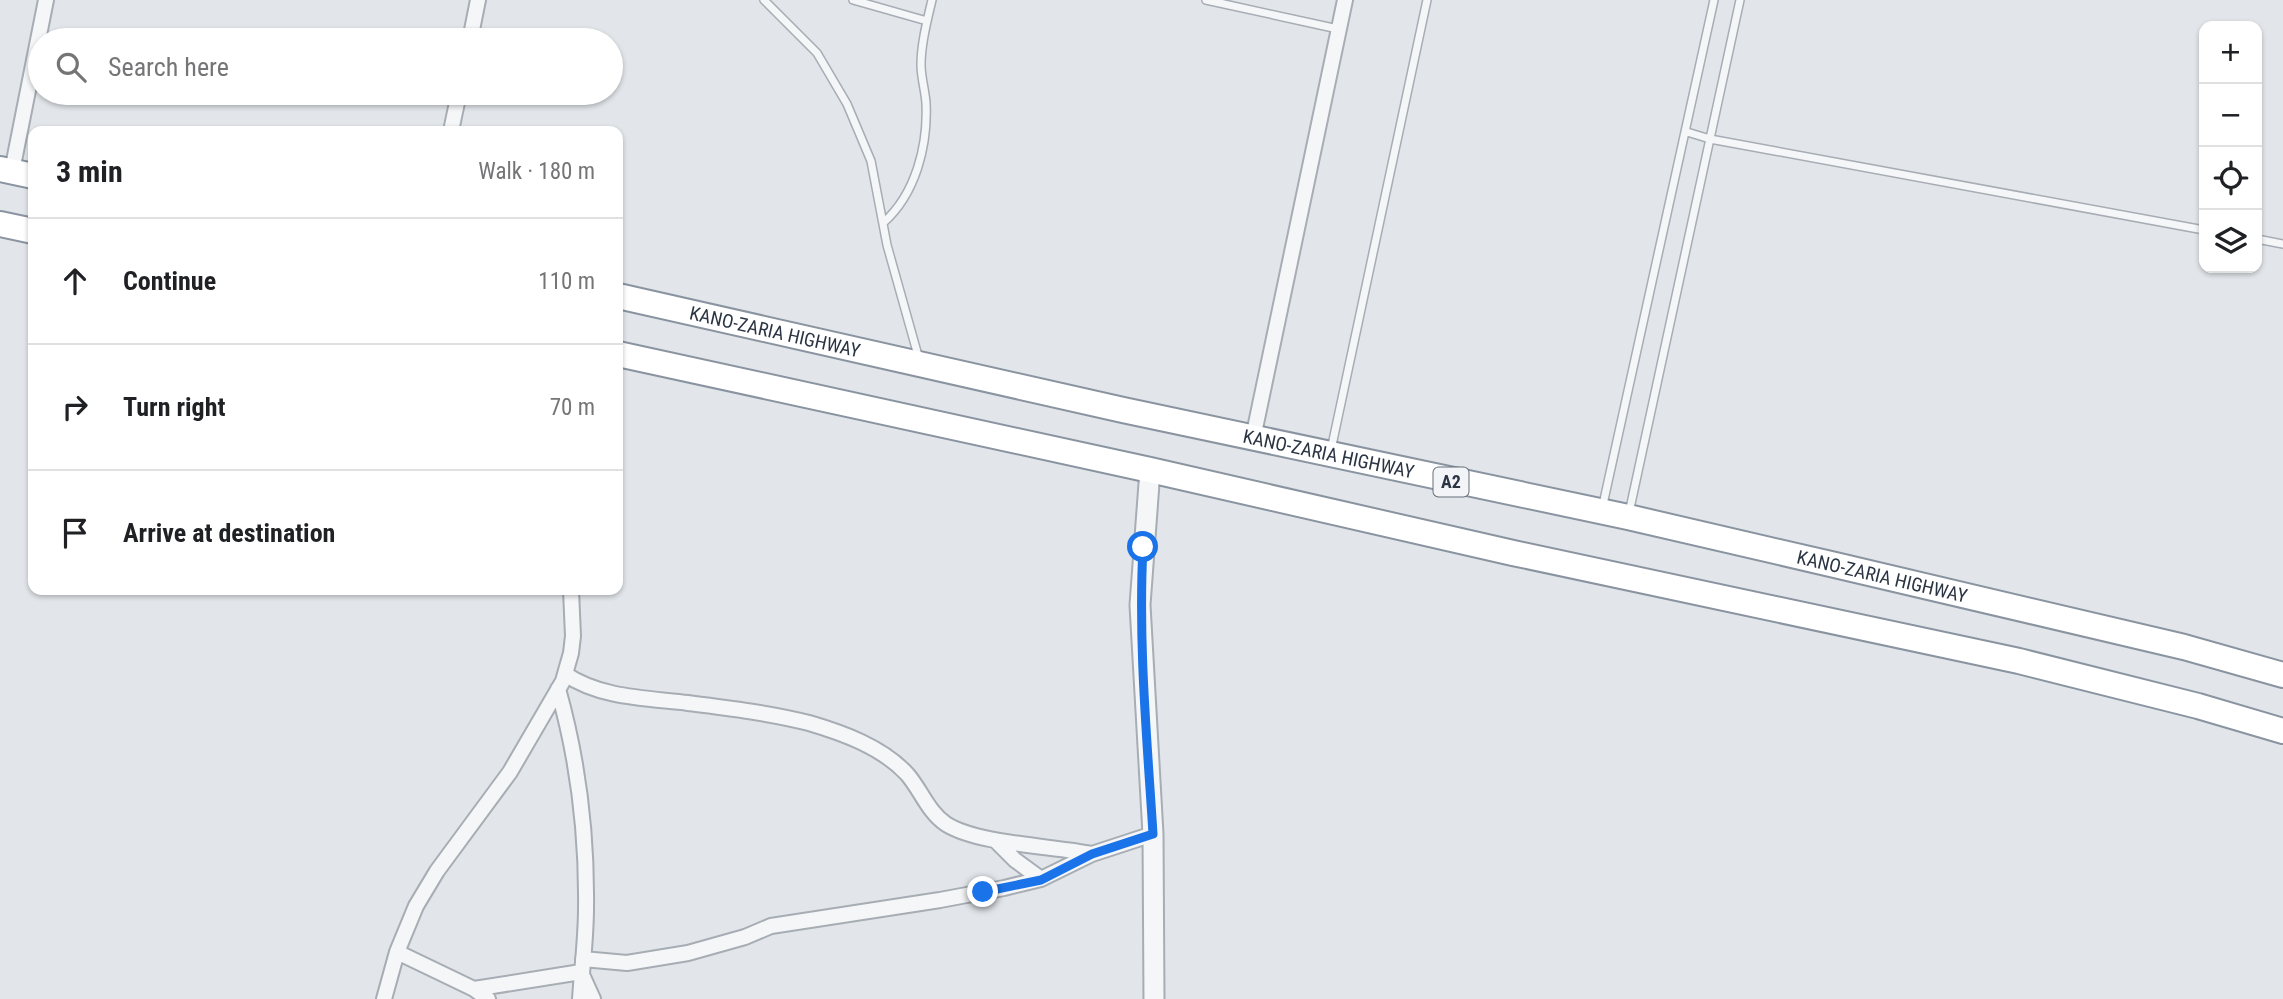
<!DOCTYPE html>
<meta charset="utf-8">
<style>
body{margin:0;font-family:"Roboto Condensed",sans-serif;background:#f2f2f2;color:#202124}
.controls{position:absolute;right:21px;top:21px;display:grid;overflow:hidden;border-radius:14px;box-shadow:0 2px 5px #0004}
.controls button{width:63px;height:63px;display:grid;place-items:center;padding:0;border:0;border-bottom:2px solid #e0e0e0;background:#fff;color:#202124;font:35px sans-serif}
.stop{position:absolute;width:21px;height:21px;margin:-16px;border:5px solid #1a73e8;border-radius:50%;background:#fff}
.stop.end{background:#1a73e8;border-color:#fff;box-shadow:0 2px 7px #0008}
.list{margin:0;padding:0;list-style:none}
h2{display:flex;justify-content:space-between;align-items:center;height:91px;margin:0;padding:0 28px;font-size:30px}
h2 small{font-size:23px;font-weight:400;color:#757577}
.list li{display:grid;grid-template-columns:46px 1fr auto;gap:21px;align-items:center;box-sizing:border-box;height:126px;padding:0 28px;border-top:2px solid #e0e0e0}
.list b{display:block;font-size:26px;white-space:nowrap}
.list em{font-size:23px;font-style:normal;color:#757577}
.icon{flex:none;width:38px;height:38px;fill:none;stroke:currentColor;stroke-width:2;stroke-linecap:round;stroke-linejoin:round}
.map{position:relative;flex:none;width:2283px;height:999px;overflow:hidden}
.search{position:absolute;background:#fff;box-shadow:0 2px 5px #0004;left:28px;top:28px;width:595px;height:77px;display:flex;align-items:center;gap:18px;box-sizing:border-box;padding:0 24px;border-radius:38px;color:#757577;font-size:26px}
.panel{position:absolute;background:#fff;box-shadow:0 2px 5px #0004;left:28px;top:126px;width:595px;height:469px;border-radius:14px}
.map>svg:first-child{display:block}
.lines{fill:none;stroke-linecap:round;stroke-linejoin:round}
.service-casing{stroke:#a7adb4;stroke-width:10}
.minor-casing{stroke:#a7adb4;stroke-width:18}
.tertiary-casing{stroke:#a7adb4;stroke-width:23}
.trunk-casing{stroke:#8a94a1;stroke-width:28}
.service{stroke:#f5f6f8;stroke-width:7}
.minor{stroke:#f5f6f8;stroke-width:14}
.tertiary{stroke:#f5f6f8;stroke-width:19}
.trunk{stroke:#fff;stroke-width:24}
.route{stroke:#1a73e8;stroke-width:9}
.labels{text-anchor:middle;stroke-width:5;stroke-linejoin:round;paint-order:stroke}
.shield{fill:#f2f4f8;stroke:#666e79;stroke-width:2}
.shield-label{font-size:18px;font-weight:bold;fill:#2a3442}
.street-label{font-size:19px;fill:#2a3442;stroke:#f2f4f8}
</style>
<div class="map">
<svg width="2283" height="999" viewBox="0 0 2283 999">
<rect width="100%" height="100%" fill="#e2e6ea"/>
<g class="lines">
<g class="service-casing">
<path id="service" d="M764,0L817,53L847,104L871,161L887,245L919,359
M853,0L927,21
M1206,0L1338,29
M1687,132L1710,139L2204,230
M883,223C916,194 928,145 926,103C925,90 921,77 921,65C921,44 927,21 932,0
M2257,239L2283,244
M1331,450L1427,0
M1602,509L1714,0
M1629,513L1740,0"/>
</g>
<g class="minor-casing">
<path id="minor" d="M470,40L478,0
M451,131L459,93
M12,171L46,0
M1253,438L1345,0
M565,674C600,698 646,698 688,703C728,708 769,713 809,723C843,733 882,747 907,774C921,790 928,812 946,824C977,844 1053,846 1092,854
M558,689C578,760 587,834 586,908C586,938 582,968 580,999
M995,840L1015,860L1041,879
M397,952L474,989L488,999
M583,959L627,963L688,953L745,937L771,926L940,900L1004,888L1041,879L1092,854L1153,834
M583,977L593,999
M474,989L581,972
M384,999L397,952L416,906L437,871L510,772L563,681L571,653L573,636L571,590"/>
</g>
<g class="tertiary-casing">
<path id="tertiary" d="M1150,470L1140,605L1153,834L1154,999"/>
</g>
<g class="trunk-casing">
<g id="trunk">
<path d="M0,169L33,176"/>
<path d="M0,224L33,231"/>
<path id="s1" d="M618,296L1123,410L1628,517L1835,565L2184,647L2283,675"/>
<path d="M618,354L1150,470L1513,553L2019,661L2198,706L2283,731"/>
</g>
</g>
<use href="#service" class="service"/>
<use href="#minor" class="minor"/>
<use href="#tertiary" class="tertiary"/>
<use href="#trunk" class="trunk"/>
</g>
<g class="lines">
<path class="route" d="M983,892L1041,880L1092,854L1153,834C1147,738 1138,643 1143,547"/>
</g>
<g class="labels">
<rect class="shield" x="1433.5" y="467.5" width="35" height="29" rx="5"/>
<g class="shield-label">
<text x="1451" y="488">A2</text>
</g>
<g class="street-label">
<text dy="7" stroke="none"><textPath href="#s1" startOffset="161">KANO-ZARIA HIGHWAY</textPath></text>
<text dy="7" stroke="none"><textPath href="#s1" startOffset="728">KANO-ZARIA HIGHWAY</textPath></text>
<text dy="7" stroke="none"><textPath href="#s1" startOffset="1295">KANO-ZARIA HIGHWAY</textPath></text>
</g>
</g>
</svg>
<div class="controls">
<button>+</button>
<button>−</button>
<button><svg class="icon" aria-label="locate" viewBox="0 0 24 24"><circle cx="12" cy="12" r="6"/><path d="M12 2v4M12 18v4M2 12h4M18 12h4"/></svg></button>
<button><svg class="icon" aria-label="layers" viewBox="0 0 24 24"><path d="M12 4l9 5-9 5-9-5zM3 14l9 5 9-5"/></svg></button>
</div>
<div class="stop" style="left:1143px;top:547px"></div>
<div class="stop end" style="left:983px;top:892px"></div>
<div class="search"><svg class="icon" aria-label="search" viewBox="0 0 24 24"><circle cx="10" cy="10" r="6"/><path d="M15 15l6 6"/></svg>Search here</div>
<section class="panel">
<h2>3 min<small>Walk · 180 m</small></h2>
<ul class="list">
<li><svg class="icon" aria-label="ahead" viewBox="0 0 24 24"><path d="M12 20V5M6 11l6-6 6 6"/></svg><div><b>Continue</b></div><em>110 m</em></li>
<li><svg class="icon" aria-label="right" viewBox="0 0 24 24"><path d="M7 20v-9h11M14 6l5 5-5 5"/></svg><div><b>Turn right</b></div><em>70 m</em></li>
<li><svg class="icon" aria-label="arrive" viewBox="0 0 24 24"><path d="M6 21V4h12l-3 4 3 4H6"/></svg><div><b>Arrive at destination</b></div></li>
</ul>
</section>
</div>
